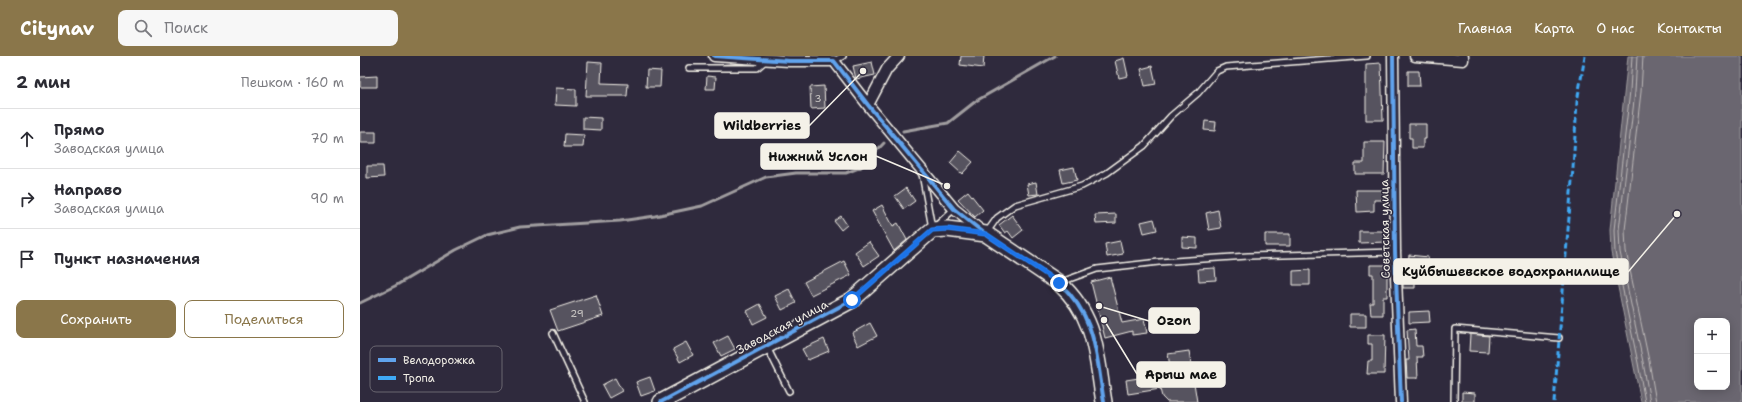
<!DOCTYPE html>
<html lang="ru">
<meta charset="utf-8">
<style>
body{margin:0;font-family:"Shantell Sans",sans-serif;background:#f7f7f7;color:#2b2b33}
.controls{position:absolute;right:12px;bottom:12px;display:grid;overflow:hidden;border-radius:8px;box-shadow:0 2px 10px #0003}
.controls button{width:36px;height:36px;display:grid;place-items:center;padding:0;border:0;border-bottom:1px solid #e1e1e2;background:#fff;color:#2b2b33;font:20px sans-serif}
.stop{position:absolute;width:12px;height:12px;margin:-9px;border:3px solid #1a73e8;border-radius:50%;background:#fff}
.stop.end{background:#1a73e8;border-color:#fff;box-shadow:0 1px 4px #0008}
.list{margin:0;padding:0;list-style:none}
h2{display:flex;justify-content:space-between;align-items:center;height:52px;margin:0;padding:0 16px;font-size:17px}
h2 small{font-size:13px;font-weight:400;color:#7c7c81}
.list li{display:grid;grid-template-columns:26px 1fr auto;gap:12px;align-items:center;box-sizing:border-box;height:60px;padding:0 16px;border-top:1px solid #e1e1e2}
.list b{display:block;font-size:15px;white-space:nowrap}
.list p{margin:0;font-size:13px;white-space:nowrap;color:#7c7c81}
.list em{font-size:13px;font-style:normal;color:#7c7c81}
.actions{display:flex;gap:8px;padding:12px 16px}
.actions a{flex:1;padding:9px 0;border:1px solid #8a764a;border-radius:8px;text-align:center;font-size:14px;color:#8a764a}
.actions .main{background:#8a764a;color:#fff}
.icon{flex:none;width:22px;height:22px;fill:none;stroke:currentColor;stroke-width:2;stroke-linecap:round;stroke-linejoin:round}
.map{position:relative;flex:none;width:1382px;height:346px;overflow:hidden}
header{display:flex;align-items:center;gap:24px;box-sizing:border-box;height:56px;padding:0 20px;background:#8a764a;color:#fff}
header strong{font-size:19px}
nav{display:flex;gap:22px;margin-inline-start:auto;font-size:14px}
.search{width:280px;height:36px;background:#f7f7f7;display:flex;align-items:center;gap:10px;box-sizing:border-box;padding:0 14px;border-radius:8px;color:#7c7c81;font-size:15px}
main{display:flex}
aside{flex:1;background:#fff}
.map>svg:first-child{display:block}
.water{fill:#6a6670;stroke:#a19ea0;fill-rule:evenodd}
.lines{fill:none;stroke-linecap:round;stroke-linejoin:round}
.shore{stroke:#bdb9b8;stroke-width:1}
.stream{stroke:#a19ea0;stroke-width:3}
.building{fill:#56525f;stroke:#f4f1e8}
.lane-casing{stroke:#f4f1e8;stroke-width:8}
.street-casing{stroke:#f4f1e8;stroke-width:13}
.secondary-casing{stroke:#f4f1e8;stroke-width:18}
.lane{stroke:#2f2a3d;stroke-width:5}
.street{stroke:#2f2a3d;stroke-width:10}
.secondary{stroke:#2f2a3d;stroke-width:15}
.quiet{stroke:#3fa9f5;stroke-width:3;stroke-dasharray:6 3;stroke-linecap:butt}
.cycleway-casing{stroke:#2f2a3d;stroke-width:6}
.cycleway{stroke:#60a3ed;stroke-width:4}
.route{stroke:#1a73e8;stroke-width:5}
.labels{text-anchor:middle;stroke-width:3;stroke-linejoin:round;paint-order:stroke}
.number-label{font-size:10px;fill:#ccc9c6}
.street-label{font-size:12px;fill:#f4f1e8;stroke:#2f2a3d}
.key{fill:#2f2a3d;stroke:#6a6670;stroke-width:1}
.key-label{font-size:11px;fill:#f4f1e8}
.leader{fill:none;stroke:#f4f1e8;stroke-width:1.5}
.callout-dot{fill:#f4f1e8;stroke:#2f2a3d;stroke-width:1.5}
.callout{fill:#f4f1e8;stroke:#f4f1e8;stroke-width:1.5}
.callout-label{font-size:13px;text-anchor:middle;font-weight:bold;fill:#111}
</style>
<header>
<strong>Citynav</strong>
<div class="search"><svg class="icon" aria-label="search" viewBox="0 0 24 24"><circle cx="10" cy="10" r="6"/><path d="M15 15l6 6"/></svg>Поиск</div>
<nav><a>Главная</a><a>Карта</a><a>О нас</a><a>Контакты</a></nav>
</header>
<main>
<aside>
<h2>2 мин<small>Пешком · 160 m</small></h2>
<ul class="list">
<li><svg class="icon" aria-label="ahead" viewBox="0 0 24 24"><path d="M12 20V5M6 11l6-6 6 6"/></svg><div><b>Прямо</b><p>Заводская улица</p></div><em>70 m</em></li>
<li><svg class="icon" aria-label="right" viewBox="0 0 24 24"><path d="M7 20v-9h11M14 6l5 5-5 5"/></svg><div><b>Направо</b><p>Заводская улица</p></div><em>90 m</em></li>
<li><svg class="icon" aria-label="arrive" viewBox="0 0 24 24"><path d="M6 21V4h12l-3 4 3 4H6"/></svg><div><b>Пункт назначения</b></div></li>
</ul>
<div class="actions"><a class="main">Сохранить</a><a>Поделиться</a></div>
</aside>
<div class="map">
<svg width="1382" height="346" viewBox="0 0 1382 346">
<rect width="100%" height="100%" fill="#2f2a3d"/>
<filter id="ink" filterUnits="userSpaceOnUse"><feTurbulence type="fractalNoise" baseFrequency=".025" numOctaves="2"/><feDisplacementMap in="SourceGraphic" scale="8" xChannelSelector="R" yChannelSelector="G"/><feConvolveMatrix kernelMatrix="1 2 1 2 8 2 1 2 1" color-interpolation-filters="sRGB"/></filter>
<g filter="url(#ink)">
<path class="water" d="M1268,0H1382V346H1281L1251,196L1250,174ZM1337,265H1367V331H1337Z"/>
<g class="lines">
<path class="shore" d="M1272,0L1270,35L1254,174L1255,196L1278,307L1285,346
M1277,0L1275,36L1259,174L1260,196L1283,306L1290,346
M1283,0L1281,36L1265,174L1266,195L1289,305L1296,346"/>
<path class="stream" d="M543,75L588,67L616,45L695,0
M0,247L35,230L96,194L127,179L160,171L260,165L295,160L342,150L406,121L436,117H486L501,111L524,87"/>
</g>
<path class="building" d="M601,0H624L623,12L600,9Z
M764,2L768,20L759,22L755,5Z
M228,6L242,7L241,27L268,28L267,40H226Z
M512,6L515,19L496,23L493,10Z
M1021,7L1023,64H1006V8Z
M792,10L796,28L785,30L781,13Z
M287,14L301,15L300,31H286Z
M1048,15H1059L1060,30H1048Z
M17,20V31H0V21Z
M347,20L356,21L355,33H346Z
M464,30L465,52L451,53L450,31Z
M196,32L216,33V50L195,49Z
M223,61L241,62V74L223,73Z
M845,65L856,66L855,75L844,74Z
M1049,68H1066V83H1063V92H1052V82H1049Z
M0,76H16V87H0Z
M205,78L224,79L223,91H204Z
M1004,86H1025L1024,118H995V107H1004Z
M600,95L613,106L602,118L590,107Z
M7,110H23L24,121L7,122Z
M714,111L717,124L703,127L700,114Z
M676,126L678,138L669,139L667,128Z
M546,132L555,145L544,153L535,140Z
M996,134H1025L1026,144H1014V155L997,156Z
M608,135L623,154L615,161L598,143Z
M522,149L533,170L538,167L547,184L534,195L512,155Z
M858,154L861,172L849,174L846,157Z
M756,158V167L736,168L735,159Z
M652,159L663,174L653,182L648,175L645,177L639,169Z
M481,160L487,169L481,174L474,165Z
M794,163L797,174L784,177L781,166Z
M999,175H1026V186L999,187Z
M905,178H930V190H905Z
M822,181L837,182V192L822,191Z
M760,185L763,198L747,201L745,188Z
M509,186L519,200L504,210L495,196Z
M1049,199L1068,201L1066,225H1055V232H1043V218L1047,219Z
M484,205L491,219L451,239L444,226Z
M1010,209H1027V241H1023V259H1011L1010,247H1013V218H1010Z
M855,212L856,224L839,225L838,213Z
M950,214V229H933V215Z
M750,221L762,267L784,263L787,277L772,279V275L745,282L731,226Z
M429,233L436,247L422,254L415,240Z
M236,239L243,260L198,275L190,254Z
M400,248L407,261L393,268L387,255Z
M1069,255L1070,266L1049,267V256Z
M990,258H1006V271H990Z
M510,267L517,280L498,290L492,277Z
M1055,273L1056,290H1062L1063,301H1057L1058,322H1047L1046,304H1049L1047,274Z
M1110,278L1129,280L1128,296L1109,295Z
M1008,279H1025L1024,318H1007L1008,305H1012V288H1008Z
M368,280L375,293L361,300L354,287Z
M464,283L469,295L448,304L442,293Z
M326,286L333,299L320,306L313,293Z
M829,295L837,346H807L802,341L800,333L768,338L766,324L811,317L808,298Z
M290,321L295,335L281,340L276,326Z
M255,322L262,335L249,342L242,329Z
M1102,336L1115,337V346H1102Z"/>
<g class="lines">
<g class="lane-casing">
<path id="lane" d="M474,5L483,0
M329,12H397L405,5
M562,118L572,172
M576,170L594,153
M627,176L637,162L655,149L722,130L747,117L784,90L811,60L838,37L857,15L866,11L1007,0
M701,226L737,213L799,206L888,200L1035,196
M193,277L225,346
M407,291L429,335
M1094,346L1095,273L1199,282"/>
</g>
<g class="street-casing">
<path id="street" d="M354,0L429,5H474L508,49L594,153L624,177
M1033,0L1035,196L1041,346
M1055,0L1103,4V0
M508,49L527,13L539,0"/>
</g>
<g class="secondary-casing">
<path id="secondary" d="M301,346L492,244L572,174L587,173L626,178L699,227C737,261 736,299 744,346"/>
</g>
<use href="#lane" class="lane"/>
<use href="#street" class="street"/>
<use href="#secondary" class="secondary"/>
<path class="quiet" d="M1194,346L1213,112L1217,46L1225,0"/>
<g class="cycleway-casing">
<path id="cycleway" d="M354,0L429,5H474L508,49L594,153L624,177
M1033,0L1035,196L1041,346
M301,346L492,244L572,174L587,173L626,178L699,227C737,261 736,299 744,346"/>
</g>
<use href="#cycleway" class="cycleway"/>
</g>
</g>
<g class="lines" filter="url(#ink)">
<path class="route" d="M492,244L572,174L587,173L626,178L699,227"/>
</g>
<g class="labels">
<g class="number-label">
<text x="458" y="46">3</text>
<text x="217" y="261">29</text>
</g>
<g class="street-label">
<text transform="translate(1025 173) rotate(-91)" y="4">Советская улица</text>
<text transform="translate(422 271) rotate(-28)" y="4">Заводская улица</text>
</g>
</g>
<rect x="10" y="290" width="132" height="46" rx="6" class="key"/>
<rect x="18" y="302" width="18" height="4" fill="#60a3ed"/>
<rect x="18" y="320" width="18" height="4" fill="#3fa9f5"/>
<g class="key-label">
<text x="43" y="308">Велодорожка</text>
<text x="43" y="326">Тропа</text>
</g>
<path class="leader" d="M503 15L449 70M587 130L516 100M1317 158L1268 216M739 250L789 265M744 264L777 318"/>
<g class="callout-dot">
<circle cx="503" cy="15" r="4"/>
<circle cx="587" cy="130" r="4"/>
<circle cx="1317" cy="158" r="4"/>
<circle cx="739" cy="250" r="4"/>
<circle cx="744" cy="264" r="4"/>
</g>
<g class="callout">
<rect x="355" y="57" width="94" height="25" rx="4"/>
<rect x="401" y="88" width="115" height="25" rx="4"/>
<rect x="1034" y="203" width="234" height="25" rx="4"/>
<rect x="789" y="252" width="50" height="25" rx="4"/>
<rect x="777" y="306" width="88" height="25" rx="4"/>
</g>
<g class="callout-label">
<text x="402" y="74">Wildberries</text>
<text x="458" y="105">Нижний Услон</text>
<text x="1151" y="220">Куйбышевское водохранилище</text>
<text x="814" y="269">Ozon</text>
<text x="821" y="323">Арыш мае</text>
</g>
</svg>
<div class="controls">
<button>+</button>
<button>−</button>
</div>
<div class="stop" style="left:492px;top:244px"></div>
<div class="stop end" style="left:699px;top:227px"></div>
</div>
</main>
